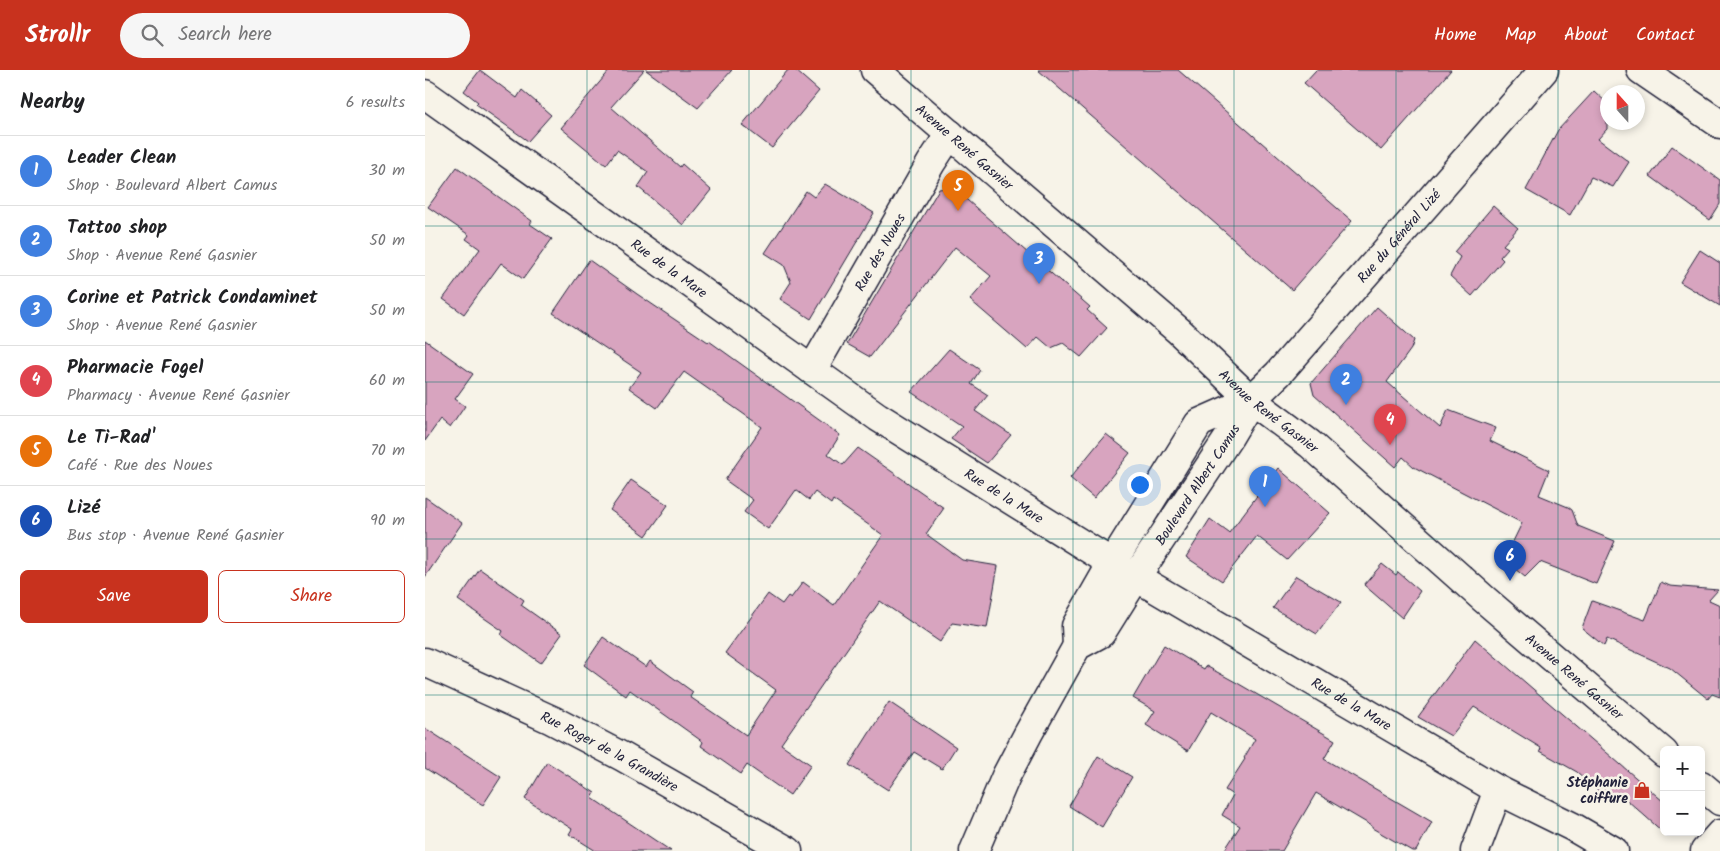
<!DOCTYPE html>
<meta charset="utf-8">
<style>
body{margin:0;font-family:Kalam,sans-serif;background:#f6f6f6;color:#202124}
.controls{position:absolute;right:15px;bottom:15px;display:grid;overflow:hidden;border-radius:8px;box-shadow:0 2px 8px #0003}
.controls button{width:45px;height:45px;display:grid;place-items:center;padding:0;border:0;border-bottom:1px solid #e0e0e0;background:#fff;color:#202124;font:25px sans-serif}
.compass{position:absolute;left:1175px;top:15px;width:45px;height:45px;border-radius:50%;background:#fff;box-shadow:0 2px 8px #0003;rotate:339deg}
.you{position:absolute;left:714px;top:414px;width:18px;height:18px;margin:-12px;border:4px solid #fff;border-radius:50%;background:#1a73e8;box-shadow:0 0 0 8px #1a73e833}
.badge{display:grid;place-items:center;width:32px;height:32px;border-radius:50%;background:#c8321e;color:#fff;font-size:16px;font-weight:700}
.pin{position:absolute;translate:-50% -41px;filter:drop-shadow(0 1px 2px #0008)}
.pin::after{content:'';position:absolute;top:26px;width:18px;height:15px;background:inherit;clip-path:polygon(0 0,100% 0,50% 100%)}
.list{margin:0;padding:0;list-style:none}
h2{display:flex;justify-content:space-between;align-items:center;height:65px;margin:0;padding:0 20px;font-size:21px}
h2 small{font-size:16px;font-weight:400;color:#757577}
.list li{display:grid;grid-template-columns:32px 1fr auto;gap:15px;align-items:center;box-sizing:border-box;height:70px;padding:0 20px;border-top:1px solid #e0e0e0}
.list b{display:block;font-size:19px;white-space:nowrap}
.list p{margin:0;font-size:16px;white-space:nowrap;color:#757577}
.list em{font-size:16px;font-style:normal;color:#757577}
.actions{display:flex;gap:10px;padding:15px 20px}
.actions a{flex:1;padding:11px 0;border:1px solid #c8321e;border-radius:8px;text-align:center;font-size:18px;color:#c8321e}
.actions .main{background:#c8321e;color:#fff}
.icon{flex:none;width:28px;height:28px;fill:none;stroke:currentColor;stroke-width:2;stroke-linecap:round;stroke-linejoin:round}
.map{position:relative;flex:none;width:1295px;height:781px;overflow:hidden}
header{display:flex;align-items:center;gap:30px;box-sizing:border-box;height:70px;padding:0 25px;background:#c8321e;color:#fff}
header strong{font-size:24px}
nav{display:flex;gap:28px;margin-inline-start:auto;font-size:18px}
.search{width:350px;height:45px;background:#f6f6f6;display:flex;align-items:center;gap:12px;box-sizing:border-box;padding:0 18px;border-radius:28px;color:#757577;font-size:19px}
main{display:flex}
aside{flex:1;background:#fff}
.map>svg:first-child{display:block}
.building{fill:#d8a4bf;stroke:#22223b}
.lines{fill:none;stroke-linecap:round;stroke-linejoin:round}
.minor-casing{stroke:#22223b;stroke-width:31}
.secondary-casing{stroke:#22223b;stroke-width:31}
.minor{stroke:#f7f3e8;stroke-width:28}
.secondary{stroke:#f7f3e8;stroke-width:28}
.grid{fill:none;stroke:#0f766e;stroke-width:1;stroke-opacity:0.55}
.labels{text-anchor:middle;stroke-width:5;stroke-linejoin:round;paint-order:stroke}
.street-label{font-size:14px;fill:#22223b;stroke:#f7f3e8}
.poi-label{font-size:14px;font-weight:bold;fill:#22223b;stroke:#f7f3e8;text-anchor:end}
</style>
<header>
<strong>Strollr</strong>
<div class="search"><svg class="icon" aria-label="search" viewBox="0 0 24 24"><circle cx="10" cy="10" r="6"/><path d="M15 15l6 6"/></svg>Search here</div>
<nav><a>Home</a><a>Map</a><a>About</a><a>Contact</a></nav>
</header>
<main>
<aside>
<h2>Nearby<small>6 results</small></h2>
<ul class="list">
<li><span class="badge" style="background:#3f7fe0">1</span><div><b>Leader Clean</b><p>Shop · Boulevard Albert Camus</p></div><em>30 m</em></li>
<li><span class="badge" style="background:#3f7fe0">2</span><div><b>Tattoo shop</b><p>Shop · Avenue René Gasnier</p></div><em>50 m</em></li>
<li><span class="badge" style="background:#3f7fe0">3</span><div><b>Corine et Patrick Condaminet</b><p>Shop · Avenue René Gasnier</p></div><em>50 m</em></li>
<li><span class="badge" style="background:#e0444e">4</span><div><b>Pharmacie Fogel</b><p>Pharmacy · Avenue René Gasnier</p></div><em>60 m</em></li>
<li><span class="badge" style="background:#e8710a">5</span><div><b>Le Ti-Rad'</b><p>Café · Rue des Noues</p></div><em>70 m</em></li>
<li><span class="badge" style="background:#1a4fb4">6</span><div><b>Lizé</b><p>Bus stop · Avenue René Gasnier</p></div><em>90 m</em></li>
</ul>
<div class="actions"><a class="main">Save</a><a>Share</a></div>
</aside>
<div class="map">
<svg width="1295" height="781" viewBox="0 0 1295 781">
<rect width="100%" height="100%" fill="#f7f3e8"/>
<filter id="ink" filterUnits="userSpaceOnUse"><feTurbulence type="fractalNoise" baseFrequency=".02" numOctaves="2"/><feDisplacementMap in="SourceGraphic" scale="10" xChannelSelector="R" yChannelSelector="G"/><feConvolveMatrix kernelMatrix="1 2 1 2 8 2 1 2 1" color-interpolation-filters="sRGB"/></filter>
<g filter="url(#ink)">
<path class="building" d="M55,0L92,28L97,20L126,45L103,71L51,34L53,32L39,21Z
M185,0H219L186,37L255,97L257,94L286,120L258,155L213,117L223,102L192,80L181,95L136,58Z
M221,0H307L273,38Z
M363,0H370L394,21L347,78L317,55Z
M613,0H753L927,151L867,220Z
M891,0H1026L956,80L879,13Z
M1169,21L1182,33V59L1173,69L1204,92L1188,117L1166,107L1145,145L1101,120L1133,60Z
M1247,76L1295,110V134L1285,150L1225,106Z
M32,97L107,151L105,154L127,169L98,209L76,193L39,244L18,229L55,179L41,169L44,165L3,137Z
M400,114L449,143L386,249L355,229L366,212L359,195L340,183L381,121L389,127Z
M527,117L665,237L662,240L682,258L656,287L638,273L626,278L613,267L602,279L545,230L566,206L530,177L445,287L422,274L514,119Z
M1068,136L1093,158L1078,175L1083,178L1075,187L1078,190L1047,226L1025,206L1035,187L1029,182Z
M1275,180L1295,193V236L1255,212Z
M164,190L212,224L283,272L284,271L415,365L403,384L418,395L433,378L519,438L501,464L537,490L573,496L562,558L527,553L515,572L455,531L356,674L386,695L365,725L322,695L316,704L276,676L278,672L205,620L201,626L159,595L178,567L221,597L225,591L268,622L265,627L321,665L351,620L300,583L343,524L357,534L363,526L366,528L378,512L409,535L458,465L408,430L406,434L390,422L384,430L371,420L343,459L319,442L328,430L300,410L337,357L259,302L232,338L204,318L216,302L128,243Z
M952,237L989,270L986,279L962,312L1015,358L1023,340L1071,358L1065,371L1124,400L1114,425L1143,437L1147,440L1153,456L1190,471L1171,514L1115,492L1100,507L1079,490L1097,453L989,397L978,387L970,397L889,325L886,313Z
M0,270L48,304L30,329L40,336L25,358L15,350L0,371Z
M524,279L555,300L546,314L563,325L550,341L586,365L562,393L526,369L537,356L486,322Z
M681,364L705,383L669,428L645,408Z
M853,398L905,443L862,490L832,466L797,511L761,487L785,449L804,463Z
M206,410L243,435L221,466L185,440Z
M0,427L37,453L0,507Z
M957,494L971,505L973,502L995,521L977,548L939,515Z
M55,499L99,530L96,535L137,564L116,593L76,565L78,561L33,530Z
M871,506L916,532L892,564L848,538Z
M1236,512L1245,516L1293,520L1284,530L1295,535V627L1287,624L1283,629L1245,598L1182,569L1179,576L1157,558L1167,531L1220,550Z
M1050,569L1239,732V763L1193,722L1185,731L1152,702L1115,681L1116,678L1049,637L1026,666L993,647Z
M739,575L779,599L781,596L814,614L910,670L899,689L1007,752L991,781H987L947,758V756L891,723L857,781H799L815,756L797,745L808,725L800,720L820,689L819,688L830,669L786,642L763,681L721,655L730,641L708,628Z
M464,632L531,677L517,699L489,682L463,720L424,695Z
M0,658L76,707L58,735L0,698Z
M673,686L707,707L677,757L644,736Z
M122,692L170,723L167,728L246,781H171L144,764L147,759L100,729Z"/>
<g class="lines">
<g class="minor-casing">
<g id="minor">
<path d="M1216,0L1295,54"/>
<path id="s1" d="M0,24L453,347L687,493L1073,720L1148,757L1189,781"/>
<path id="s2" d="M387,300L506,93L525,64"/>
<path id="s3" d="M0,592L127,650L198,687L363,781"/>
<path d="M1050,781L1073,720"/>
<path d="M1280,781L1295,764"/>
</g>
</g>
<g class="secondary-casing">
<g id="secondary">
<path id="s4" d="M450,0L754,261L826,330L885,374L1059,529L1239,683"/>
<path d="M652,576L651,556L687,493L774,353L826,330"/>
<path d="M1276,715L1295,731"/>
<path id="s5" d="M549,781L581,706L603,664L652,576L676,563L711,507L804,367L826,330L853,304L1119,0"/>
</g>
</g>
<use href="#minor" class="minor"/>
<use href="#secondary" class="secondary"/>
</g>
</g>
<path class="grid" d="M162,0V781M324,0V781M486,0V781M648,0V781M809,0V781M971,0V781M1133,0V781M0,156H1295M0,312H1295M0,469H1295M0,625H1295"/>
<defs>
<g id="shop-bare" transform="scale(1.35)"><path d="M-5-2.5h2.3a2.7 3.5 0 0 1 5.4 0H5L5.5 6h-11ZM-1.5-2.5h3a1.5 2.3 0 0 0-3 0Z" fill="#c8321e" stroke="#f7f3e8" stroke-width="2.5" paint-order="stroke"/></g>
</defs>
<g fill-rule="evenodd">
<use href="#shop-bare" x="1217" y="720"/>
</g>
<g class="labels">
<g class="street-label">
<text dy="5" stroke="none"><textPath href="#s4" startOffset="118">Avenue René Gasnier</textPath></text>
<text dy="5" stroke="none"><textPath href="#s5" startOffset="755">Rue du Général Lizé</textPath></text>
<text dy="5" stroke="none"><textPath href="#s2" startOffset="136">Rue des Noues</textPath></text>
<text dy="5" stroke="none"><textPath href="#s1" startOffset="300">Rue de la Mare</textPath></text>
<text dy="5" stroke="none"><textPath href="#s4" startOffset="521">Avenue René Gasnier</textPath></text>
<text dy="5" stroke="none"><textPath href="#s5" startOffset="434">Boulevard Albert Camus</textPath></text>
<text dy="5" stroke="none"><textPath href="#s1" startOffset="705">Rue de la Mare</textPath></text>
<text dy="5" stroke="none"><textPath href="#s4" startOffset="926">Avenue René Gasnier</textPath></text>
<text dy="5" stroke="none"><textPath href="#s1" startOffset="1110">Rue de la Mare</textPath></text>
<text dy="5" stroke="none"><textPath href="#s3" startOffset="205">Rue Roger de la Grandière</textPath></text>
</g>
<g class="poi-label">
<text x="1203" y="717">Stéphanie<tspan x="1203" dy="16">coiffure</tspan></text>
</g>
</g>
</svg>
<div class="controls">
<button>+</button>
<button>−</button>
</div>
<svg class="compass" viewBox="-18 -18 36 36"><path d="M0-13l5 13h-10z" fill="#e53935"/><path d="M0 13l5-13h-10z" fill="#757577"/></svg>
<div class="you"></div>
<div class="pin badge" style="left:840px;top:437px;background:#3f7fe0">1</div>
<div class="pin badge" style="left:921px;top:335px;background:#3f7fe0">2</div>
<div class="pin badge" style="left:614px;top:214px;background:#3f7fe0">3</div>
<div class="pin badge" style="left:965px;top:375px;background:#e0444e">4</div>
<div class="pin badge" style="left:533px;top:141px;background:#e8710a">5</div>
<div class="pin badge" style="left:1085px;top:511px;background:#1a4fb4">6</div>
</div>
</main>
